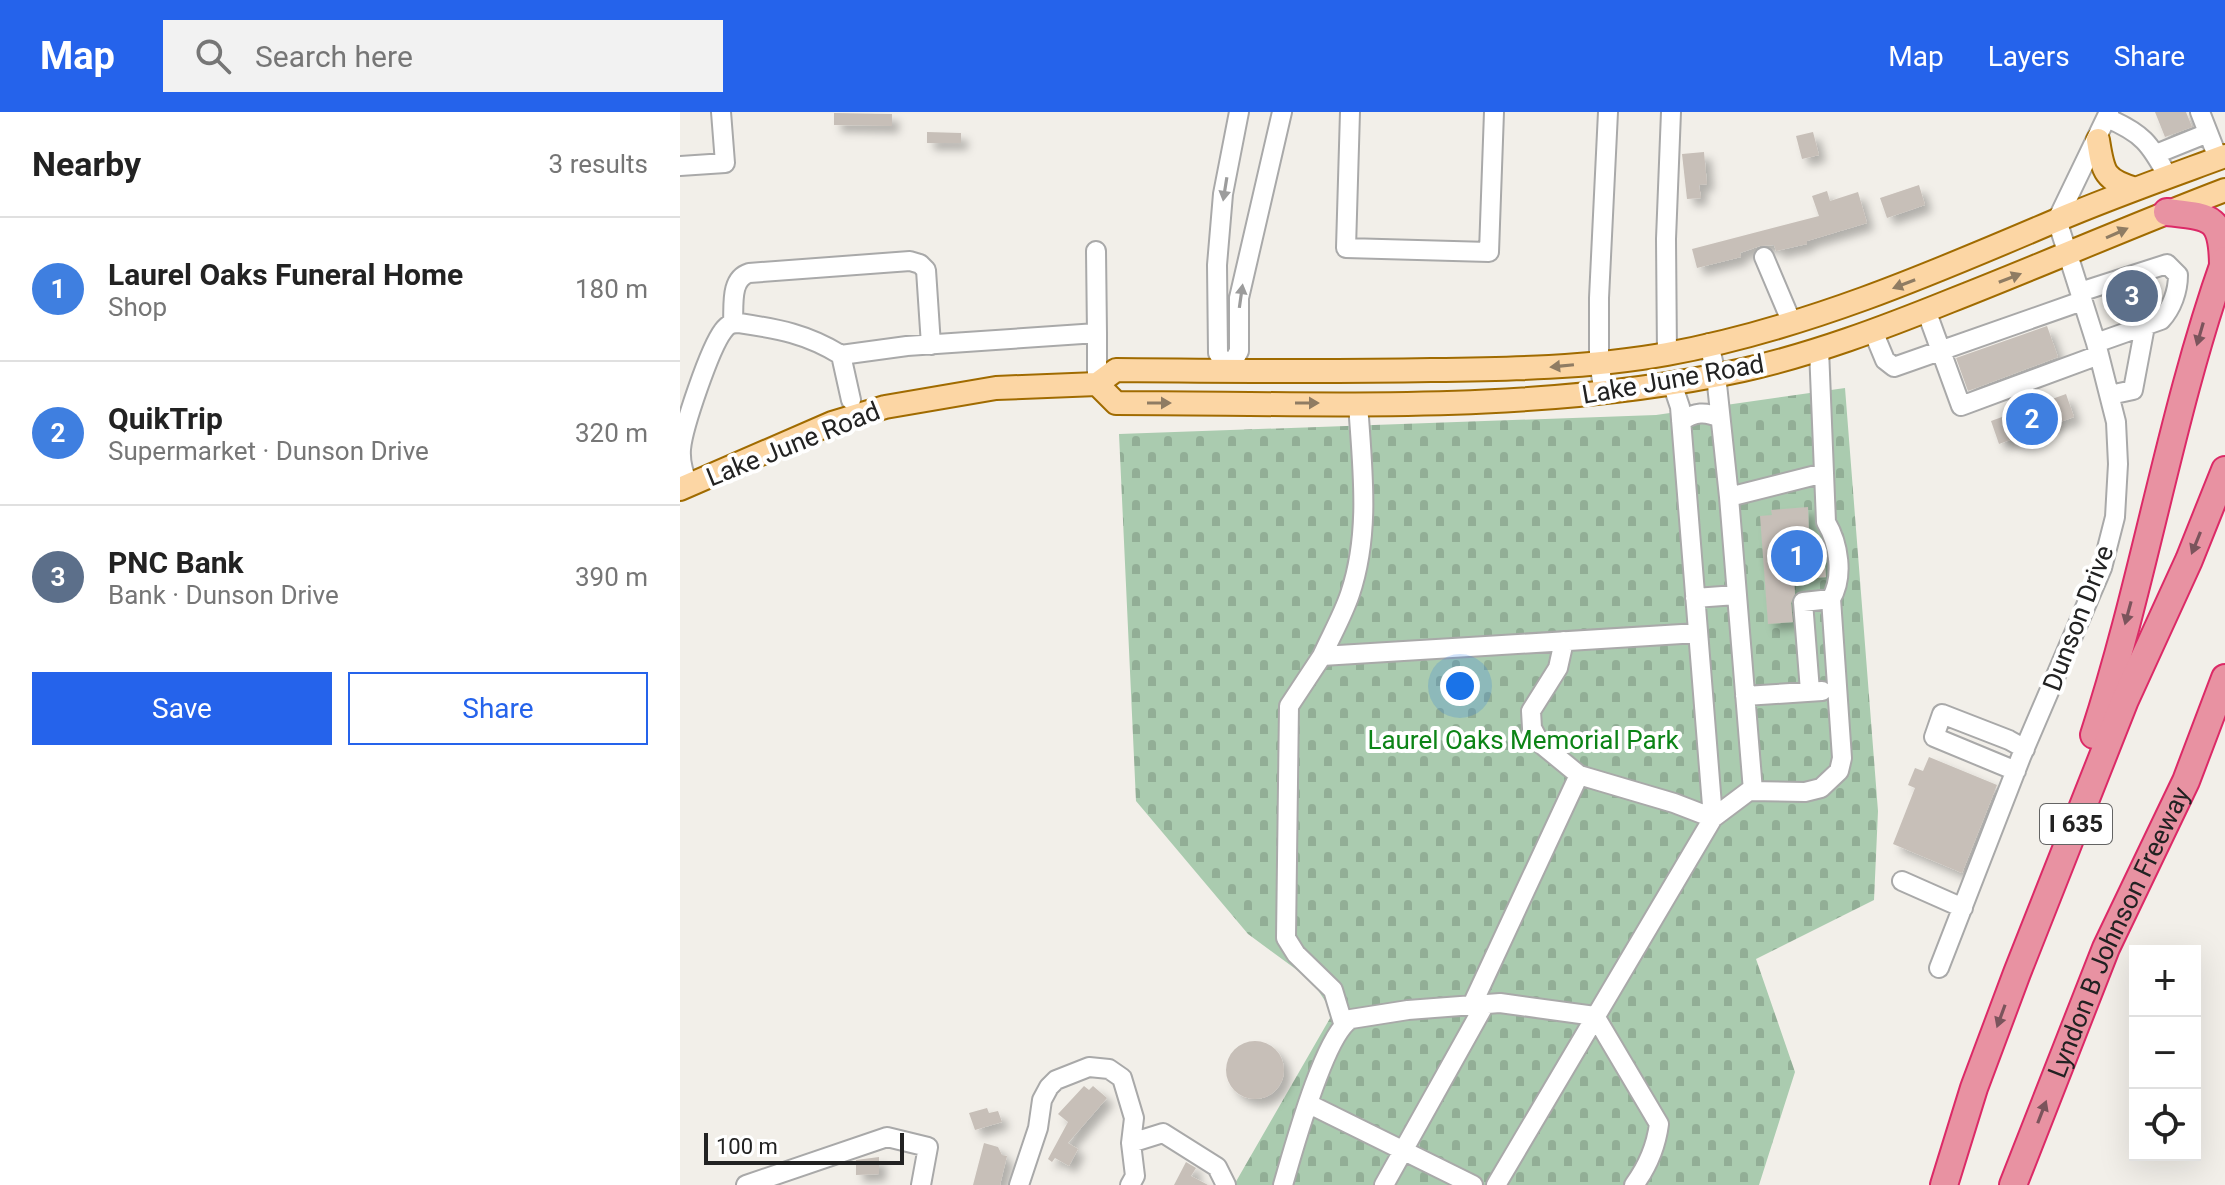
<!DOCTYPE html>
<meta charset="utf-8">
<style>
body{margin:0;font-family:Roboto,sans-serif;background:#f2f2f2;color:#222}
.controls{position:absolute;right:24px;bottom:24px;display:grid;overflow:hidden;border-radius:0px;box-shadow:0 8px 32px #0002}
.controls button{width:72px;height:72px;display:grid;place-items:center;padding:0;border:0;border-bottom:2px solid #e0e0e0;background:#fff;color:#222;font:40px sans-serif}
.scale{position:absolute;left:24px;bottom:20px;width:200px;box-sizing:border-box;padding-left:8px;border:4px solid #222;border-top:0;font-size:22px;line-height:28px;white-space:nowrap;color:#222;-webkit-text-stroke:6px #fff;paint-order:stroke}
.you{position:absolute;left:780px;top:574px;width:28px;height:28px;margin:-20px;border:6px solid #fff;border-radius:50%;background:#1a73e8;box-shadow:0 0 0 12px #1a73e833}
.badge{display:grid;place-items:center;width:52px;height:52px;border-radius:50%;background:#2563eb;color:#fff;font-size:26px;font-weight:700}
.pin{position:absolute;translate:-50% -50%;border:4px solid #fff;box-shadow:0 2px 8px #0006}
.list{margin:0;padding:0;list-style:none}
h2{display:flex;justify-content:space-between;align-items:center;height:104px;margin:0;padding:0 32px;font-size:34px}
h2 small{font-size:26px;font-weight:400;color:#767676}
.list li{display:grid;grid-template-columns:52px 1fr auto;gap:24px;align-items:center;box-sizing:border-box;height:144px;padding:0 32px;border-top:2px solid #e0e0e0}
.list b{display:block;font-size:30px;white-space:nowrap}
.list p{margin:0;font-size:26px;white-space:nowrap;color:#767676}
.list em{font-size:26px;font-style:normal;color:#767676}
.actions{display:flex;gap:16px;padding:24px 32px}
.actions a{flex:1;padding:18px 0;border:2px solid #2563eb;border-radius:0px;text-align:center;font-size:28px;color:#2563eb}
.actions .main{background:#2563eb;color:#fff}
.icon{flex:none;width:44px;height:44px;fill:none;stroke:currentColor;stroke-width:2;stroke-linecap:round;stroke-linejoin:round}
.map{position:relative;flex:none;width:1545px;height:1073px;overflow:hidden}
header{display:flex;align-items:center;gap:48px;box-sizing:border-box;height:112px;padding:0 40px;background:#2563eb;color:#fff}
header strong{font-size:38px}
nav{display:flex;gap:44px;margin-inline-start:auto;font-size:28px}
.search{width:560px;height:72px;background:#f2f2f2;display:flex;align-items:center;gap:20px;box-sizing:border-box;padding:0 28px;border-radius:0px;color:#767676;font-size:30px}
main{display:flex}
aside{flex:1;background:#fff}
.map>svg:first-child{display:block}
.cemetery{fill:url(#cemetery-stones)}
.building{fill:#c7bfb8;filter:url(#shadow)}
.lines{fill:none;stroke-linecap:round;stroke-linejoin:round}
.minor-casing{stroke:#a9a9a9;stroke-width:22}
.major-casing{stroke:#a06b00;stroke-width:26}
.highway-casing{stroke:#dc2a67;stroke-width:30}
.minor{stroke:#fff;stroke-width:18}
.major{stroke:#fcd6a4;stroke-width:22}
.highway{stroke:#e892a2;stroke-width:26}
.oneway{fill:#9c9c9c}
.oneway2{fill:#8f7c63}
.oneway3{fill:#7b545c}
.labels{text-anchor:middle;stroke-width:8;stroke-linejoin:round;paint-order:stroke}
.shield{fill:#fff;stroke:#646464;stroke-width:2}
.shield-label{font-size:24px;font-weight:bold;fill:#222}
.street-label{font-size:26px;fill:#222;stroke:#fff}
.park-label{font-size:26px;fill:#0c8416;stroke:#fff}
</style>
<header>
<strong>Map</strong>
<div class="search"><svg class="icon" aria-label="search" viewBox="0 0 24 24"><circle cx="10" cy="10" r="6"/><path d="M15 15l6 6"/></svg>Search here</div>
<nav><a>Map</a><a>Layers</a><a>Share</a></nav>
</header>
<main>
<aside>
<h2>Nearby<small>3 results</small></h2>
<ul class="list">
<li><span class="badge" style="background:#3f7fe0">1</span><div><b>Laurel Oaks Funeral Home</b><p>Shop</p></div><em>180 m</em></li>
<li><span class="badge" style="background:#3f7fe0">2</span><div><b>QuikTrip</b><p>Supermarket · Dunson Drive</p></div><em>320 m</em></li>
<li><span class="badge" style="background:#5c6f8a">3</span><div><b>PNC Bank</b><p>Bank · Dunson Drive</p></div><em>390 m</em></li>
</ul>
<div class="actions"><a class="main">Save</a><a>Share</a></div>
</aside>
<div class="map">
<svg width="1545" height="1073" viewBox="0 0 1545 1073">
<defs>
<pattern id="cemetery-stones" width="16" height="16" patternUnits="userSpaceOnUse" patternTransform="scale(2)"><rect width="16" height="16" fill="#aacbaf"/><path d="M2 7V4a2 2 0 0 1 4 0v3zM10 15v-3a2 2 0 0 1 4 0v3z" fill="#92ae96"/></pattern>
<filter id="shadow"><feDropShadow dx="7" dy="7" stdDeviation="4" flood-color="#0004"/></filter>
</defs>
<rect width="100%" height="100%" fill="#f2efe9"/>
<path class="cemetery" d="M1165,276L1198,699L1194,788L1076,847L1115,960L1079,1073H554L653,901L632,869L568,822L456,689L439,322L976,303Z"/>
<path class="building" d="M1475,0H1506L1512,15L1485,25Z
M154,1L212,2V14L154,13Z
M247,20L281,21V31H247Z
M1133,20L1139,43L1122,47L1116,24Z
M1024,40L1027,72L1019,73L1021,86L1007,87L1002,42Z
M1239,73L1245,93L1207,106L1200,86Z
M1147,79L1150,89L1178,80L1187,111L1127,129V132L1096,139L1094,133L1080,134L1060,141L1061,145L1017,156L1012,137L1139,104L1132,84Z
M1469,170L1475,189L1436,202L1430,183Z
M1367,214L1378,245L1288,279L1276,246Z
M1386,282L1394,305L1319,332L1311,309Z
M1128,395L1129,423H1139L1143,432L1146,465L1114,467L1115,482L1111,491L1113,510L1088,512L1080,404L1092,403L1091,398Z
M1249,645L1317,673L1282,761L1213,732L1235,676L1228,673L1235,656L1243,659Z
M546 958a29 29 0 1 1 58 0a29 29 0 1 1-58 0Z
M404,974L409,978L413,974L427,986L388,1031L398,1037L389,1054L375,1046L372,1050L368,1047L388,1010L378,1002Z
M307,996L309,1001L318,999L322,1010L295,1018L289,1001Z
M304,1031L318,1035L322,1043L327,1044L320,1073H293Z
M199,1045V1062L176,1063V1048Z
M506,1050L516,1056L511,1064L528,1073H494Z"/>
<g class="lines">
<g class="minor-casing">
<path id="minor" d="M670,0L666,136L809,140L814,0
M1520,0L1538,46
M1427,6C1462,21 1470,31 1488,65
M1476,42L1528,21
M0,54L45,51L41,0
M1084,145L1112,211
M1400,180L1487,152L1498,163C1498,179 1492,196 1481,208L1416,231
M1246,198L1281,294L1419,243
M53,211C54,193 50,167 69,161L230,149L240,152L246,158L251,233
M1193,219L1205,248L1214,255L1402,189
M417,221V272
M1029,231L1036,263L1049,385L1073,679
M987,242L986,127L991,0
M548,259L559,239V186L602,0
M548,259L538,241L537,153L543,82L559,0
M924,281L919,250V186L928,0
M1430,283L1453,278L1465,214
M171,288L161,243L227,234L417,221L416,139
M678,291C682,354 691,420 670,482C663,503 651,524 642,544L1018,521
M1001,309C1015,300 1025,299 1040,306
M9,373C3,361 0,351 1,337C3,315 30,236 43,219C48,212 52,211 59,211C99,217 127,222 161,243
M1049,385L1144,361
M1015,486L1056,483
M642,544L609,594L606,826L616,842L653,878L663,911
M1130,579L1123,490L1151,487
M1065,584L1142,579
M1336,659L1254,625L1262,602L1329,628L1345,637
M899,663L994,691L1033,706L1000,295L992,271
M1222,769L1283,796
M1259,856L1341,645L1422,456L1435,405L1438,352L1436,310L1416,231L1377,108L1429,0
M792,893L899,663L860,631L852,616L851,599L878,556L884,529
M915,904L979,1012C976,1035 968,1054 954,1073
M629,992L793,1073
M451,1031L483,1021L537,1055L546,1073
M66,1073L207,1025L248,1035L241,1073
M339,1073L358,1016L362,988L369,975L376,968L409,955L429,957L442,966L454,1006L451,1031L455,1064L450,1073
M603,1073C613,1039 644,923 671,907L728,898L820,891L915,904
M704,1073L805,892
M816,1073L1033,706L1069,679L1125,680L1141,676L1159,659L1162,646L1151,487C1164,465 1159,432 1146,410L1139,237"/>
</g>
<g class="major-casing">
<path id="major" d="M1418,28C1423,59 1423,68 1456,77
M417,272L436,291C645,291 857,303 1063,258C1134,242 1203,216 1270,189C1362,153 1453,113 1545,78
M0,377L152,311L205,295L316,276L417,272L436,258C541,259 646,260 751,258C830,257 909,256 987,242C1123,217 1249,163 1375,109C1431,85 1488,65 1545,44"/>
</g>
<g class="highway-casing">
<g id="highway">
<path d="M1487,100C1531,105 1542,104 1543,152"/>
<path d="M1414,623C1465,467 1490,303 1545,148"/>
<path d="M1264,1073L1294,976L1337,861L1445,588L1509,448L1545,358"/>
<path id="s1" d="M1333,1073L1426,836L1506,669L1545,566"/>
</g>
</g>
<use href="#minor" class="minor"/>
<use href="#major" class="major"/>
<use href="#highway" class="highway"/>
</g>
<defs><path id="oneway-solid" d="M-6-.8H1V-3.2L6.5 0L1 3.2V.8H-6Z" transform="scale(2)"/></defs>
<g class="oneway">
<use href="#oneway-solid" transform="translate(545 77) rotate(99)"/>
<use href="#oneway-solid" transform="translate(561 184) rotate(-82)"/>
</g>
<g class="oneway2">
<use href="#oneway-solid" transform="translate(1437 121) rotate(-24)"/>
<use href="#oneway-solid" transform="translate(1330 166) rotate(-21)"/>
<use href="#oneway-solid" transform="translate(1224 172) rotate(159)"/>
<use href="#oneway-solid" transform="translate(882 254) rotate(174)"/>
<use href="#oneway-solid" transform="translate(479 291)"/>
<use href="#oneway-solid" transform="translate(627 291)"/>
</g>
<g class="oneway3">
<use href="#oneway-solid" transform="translate(1520 222) rotate(106)"/>
<use href="#oneway-solid" transform="translate(1516 431) rotate(112)"/>
<use href="#oneway-solid" transform="translate(1448 501) rotate(105)"/>
<use href="#oneway-solid" transform="translate(1321 904) rotate(110)"/>
<use href="#oneway-solid" transform="translate(1362 1000) rotate(-69)"/>
</g>
<g class="labels">
<rect class="shield" x="1360" y="692" width="72" height="40" rx="6"/>
<g class="shield-label">
<text x="1396" y="720">I 635</text>
</g>
<g class="street-label">
<text transform="translate(993 267) rotate(-10)" y="9">Lake June Road</text>
<text transform="translate(113 332) rotate(-22)" y="9">Lake June Road</text>
<text transform="translate(1398 506) rotate(-69)" y="9">Dunson Drive</text>
<text dy="9" stroke="none"><textPath href="#s1" startOffset="274">Lyndon B Johnson Freeway</textPath></text>
</g>
<g class="park-label">
<text x="843" y="637">Laurel Oaks Memorial Park</text>
</g>
</g>
</svg>
<div class="controls">
<button>+</button>
<button>−</button>
<button><svg class="icon" aria-label="locate" viewBox="0 0 24 24"><circle cx="12" cy="12" r="6"/><path d="M12 2v4M12 18v4M2 12h4M18 12h4"/></svg></button>
</div>
<div class="scale">100 m</div>
<div class="you"></div>
<div class="pin badge" style="left:1117px;top:444px;background:#3f7fe0">1</div>
<div class="pin badge" style="left:1352px;top:307px;background:#3f7fe0">2</div>
<div class="pin badge" style="left:1452px;top:184px;background:#5c6f8a">3</div>
</div>
</main>
